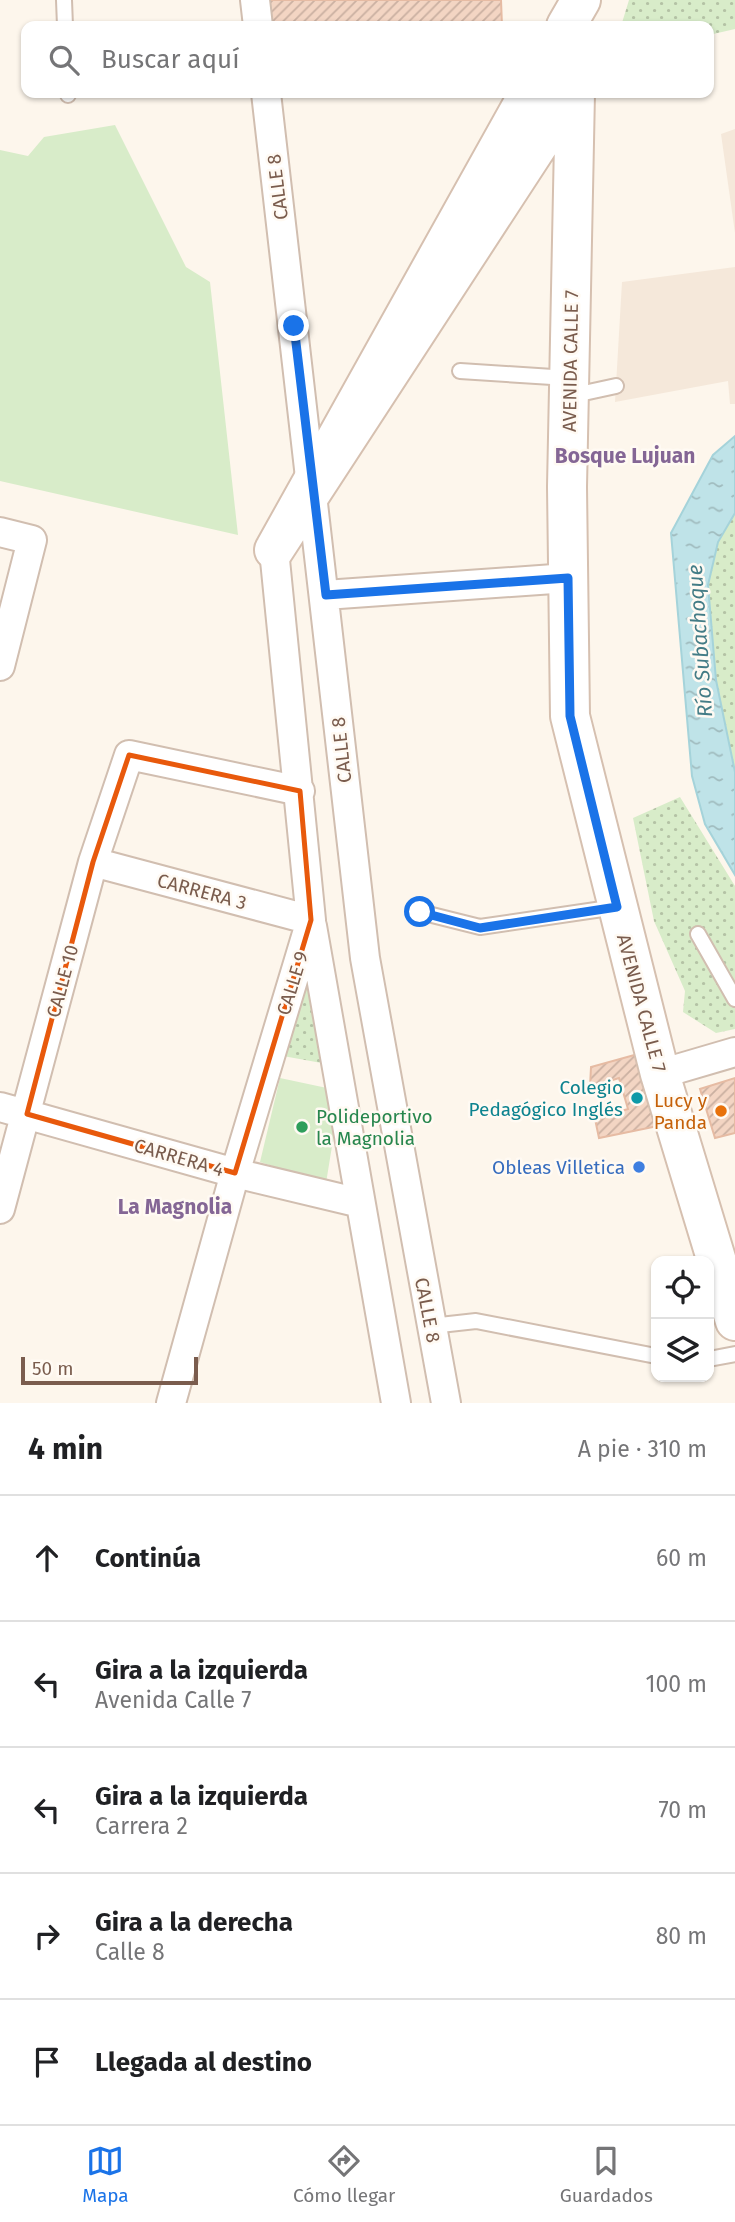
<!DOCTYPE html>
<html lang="es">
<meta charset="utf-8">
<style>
body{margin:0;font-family:"Fira Sans",sans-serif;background:#f6f6f6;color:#202124}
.controls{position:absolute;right:21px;bottom:21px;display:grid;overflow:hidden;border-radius:14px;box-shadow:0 2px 5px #0004}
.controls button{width:63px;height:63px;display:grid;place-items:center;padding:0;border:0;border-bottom:2px solid #e0e0e0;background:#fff;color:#202124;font:35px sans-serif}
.scale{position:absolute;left:21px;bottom:18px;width:177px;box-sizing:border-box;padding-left:7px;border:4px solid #7a5c4d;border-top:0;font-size:19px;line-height:24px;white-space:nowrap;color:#7a5c4d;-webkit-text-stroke:5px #fffaf3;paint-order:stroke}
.stop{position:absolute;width:21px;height:21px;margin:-16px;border:5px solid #1a73e8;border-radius:50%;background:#fff}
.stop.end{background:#1a73e8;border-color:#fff;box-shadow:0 2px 7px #0008}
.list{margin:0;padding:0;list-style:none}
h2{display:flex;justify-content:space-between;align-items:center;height:91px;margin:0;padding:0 28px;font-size:30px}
h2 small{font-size:23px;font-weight:400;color:#757577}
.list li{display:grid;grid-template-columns:46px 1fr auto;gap:21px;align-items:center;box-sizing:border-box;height:126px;padding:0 28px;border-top:2px solid #e0e0e0}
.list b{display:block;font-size:26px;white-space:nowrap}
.list p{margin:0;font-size:23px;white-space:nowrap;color:#757577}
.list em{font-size:23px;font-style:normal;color:#757577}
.icon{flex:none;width:38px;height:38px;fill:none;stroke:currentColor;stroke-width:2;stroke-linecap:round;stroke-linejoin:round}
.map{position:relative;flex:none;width:735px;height:1403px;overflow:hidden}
.search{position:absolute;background:#fff;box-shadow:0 2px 5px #0004;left:21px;right:21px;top:21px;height:77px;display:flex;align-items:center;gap:18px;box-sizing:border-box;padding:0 24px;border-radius:14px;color:#757577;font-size:26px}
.sheet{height:721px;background:#fff}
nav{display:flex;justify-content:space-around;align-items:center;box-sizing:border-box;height:98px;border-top:2px solid #e0e0e0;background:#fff;font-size:19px;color:#757577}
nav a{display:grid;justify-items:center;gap:4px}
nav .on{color:#1a73e8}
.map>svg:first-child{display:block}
.residential{fill:#f5e8da}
.grass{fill:#d8ecc9}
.park{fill:url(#park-dots)}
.water{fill:url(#water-ripples);stroke:#a5d3da;stroke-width:2}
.building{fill:url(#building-hatch);stroke:#e6bba3;stroke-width:2}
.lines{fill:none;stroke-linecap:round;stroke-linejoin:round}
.lane-casing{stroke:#d1beb0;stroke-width:18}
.street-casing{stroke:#d1beb0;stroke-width:32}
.secondary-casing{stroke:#d6c0b0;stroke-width:42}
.lane{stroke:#fff;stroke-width:14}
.street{stroke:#fff;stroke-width:28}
.secondary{stroke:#fff;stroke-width:38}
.route{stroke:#1a73e8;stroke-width:9}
.marked{fill:none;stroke:#e8590c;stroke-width:5;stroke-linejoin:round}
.culture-dot{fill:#0f9aa8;stroke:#fffaf3;stroke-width:2.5}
.food-dot{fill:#e8710a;stroke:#fffaf3;stroke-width:2.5}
.leisure-dot{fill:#2e9e5b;stroke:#fffaf3;stroke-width:2.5}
.shop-dot{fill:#3f7fe0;stroke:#fffaf3;stroke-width:2.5}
.labels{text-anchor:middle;stroke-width:5;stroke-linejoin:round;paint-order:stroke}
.street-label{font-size:19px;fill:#7a5c4d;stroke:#fffaf3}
.culture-label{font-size:19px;fill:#0d838f;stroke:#fffaf3;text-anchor:end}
.food-label{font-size:19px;fill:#c56008;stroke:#fffaf3;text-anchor:end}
.leisure-label{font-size:19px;fill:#27864d;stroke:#fffaf3;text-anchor:start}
.shop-label{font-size:19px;fill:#366cbe;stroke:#fffaf3;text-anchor:end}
.neighbourhood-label{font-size:21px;font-weight:bold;fill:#846695;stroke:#fffaf3}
.water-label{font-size:21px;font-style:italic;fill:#437c86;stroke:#fffaf3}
</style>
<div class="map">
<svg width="735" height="1403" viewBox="0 0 735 1403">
<defs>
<pattern id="park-dots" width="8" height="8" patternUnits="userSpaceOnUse" patternTransform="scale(1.75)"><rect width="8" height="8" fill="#d8ecc9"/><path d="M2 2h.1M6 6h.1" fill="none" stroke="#b4c2a5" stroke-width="1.8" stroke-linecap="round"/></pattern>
<pattern id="water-ripples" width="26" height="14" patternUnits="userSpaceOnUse" patternTransform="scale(1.75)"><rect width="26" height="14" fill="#bfe3e8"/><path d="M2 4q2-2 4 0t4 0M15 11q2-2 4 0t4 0" fill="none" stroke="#a0bbbe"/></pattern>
<pattern id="building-hatch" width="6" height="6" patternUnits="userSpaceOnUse" patternTransform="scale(1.75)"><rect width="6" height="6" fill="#f3d5c3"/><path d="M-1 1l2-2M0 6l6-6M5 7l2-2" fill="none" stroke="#cab0a1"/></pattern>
</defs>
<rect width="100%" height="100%" fill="#fdf6ec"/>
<path class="residential" d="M735,129V233L721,134Z
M735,267V404H730L728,381L615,402L622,282Z"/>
<path class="grass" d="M115,125L186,267L210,282L238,535L0,481V150L28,156L44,137Z
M280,1078L341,1091L326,1183L260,1162Z"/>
<path class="park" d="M629,0H735V29L709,35V26H621Z
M735,513V772L716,680L708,585L718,542Z
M680,797L735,886V1029L716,1033L683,1012L685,991L654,921L633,818Z
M310,972L327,1064L283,1056Z"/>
<path class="water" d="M735,436V513L718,542L708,585L716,680L735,772V875L705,824L692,776L671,533L713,455Z"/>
<path class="building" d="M264,0H501L502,26H268Z
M638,1054L658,1126L599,1138L595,1119L628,1109L619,1078L590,1087L591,1067Z
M735,1078V1133L715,1138L700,1089Z"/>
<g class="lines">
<g class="lane-casing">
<path id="lane" d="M64,0L65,26
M68,93V95
M460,371L568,378
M570,396L616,386
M420,912L480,927L616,907
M698,934L735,999
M431,1326L476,1321L656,1356
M709,1359L735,1354"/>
</g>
<g class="street-casing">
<path id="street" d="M255,0L258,26
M266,93L365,958L446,1403
M0,532L32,540L0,666
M325,595L568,578
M93,862L311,920
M312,926L396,1403
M660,1074L735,1052
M0,1107L235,1173L360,1203
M0,1209L93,862L129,755L300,791
M171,1403L235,1173L311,920L274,550"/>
</g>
<g class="secondary-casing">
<path id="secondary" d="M566,26L581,0
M529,93L274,550L572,93
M575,93L567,487L570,716L660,1074L735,1321"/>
</g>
<use href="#lane" class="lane"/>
<use href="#street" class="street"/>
<use href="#secondary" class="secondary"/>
</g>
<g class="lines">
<path class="route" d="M294,326L326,595L568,578L570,716L617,907L480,928L420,912"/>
</g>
<path class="marked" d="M129,755L300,791L311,920L235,1173L27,1114L93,862Z"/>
<circle class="culture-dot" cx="637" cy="1098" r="7"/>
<circle class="food-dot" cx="721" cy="1111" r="7"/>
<circle class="leisure-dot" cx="302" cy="1127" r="7"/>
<circle class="shop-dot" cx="639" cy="1167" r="7"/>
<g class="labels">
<g class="street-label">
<text transform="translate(277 187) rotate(-97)" y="7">CALLE 8</text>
<text transform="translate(570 361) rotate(-89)" y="7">AVENIDA CALLE 7</text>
<text transform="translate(341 750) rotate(-96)" y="7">CALLE 8</text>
<text transform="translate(202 891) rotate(15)" y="7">CARRERA 3</text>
<text transform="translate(62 981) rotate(-75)" y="7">CALLE 10</text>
<text transform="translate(292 983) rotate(-73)" y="7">CALLE 9</text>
<text transform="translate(642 1003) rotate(75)" y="7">AVENIDA CALLE 7</text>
<text transform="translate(179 1157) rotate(16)" y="7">CARRERA 4</text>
<text transform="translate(428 1310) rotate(79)" y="7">CALLE 8</text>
</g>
<g class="culture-label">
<text x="623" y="1094">Colegio<tspan x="623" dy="22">Pedagógico Inglés</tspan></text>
</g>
<g class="food-label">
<text x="707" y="1107">Lucy y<tspan x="707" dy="22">Panda</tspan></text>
</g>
<g class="leisure-label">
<text x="316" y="1123">Polideportivo<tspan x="316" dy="22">la Magnolia</tspan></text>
</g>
<g class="shop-label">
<text x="625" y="1174">Obleas Villetica</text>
</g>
<g class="neighbourhood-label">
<text x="625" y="463">Bosque Lujuan</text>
<text x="175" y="1214">La Magnolia</text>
</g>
<g class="water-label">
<text transform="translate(700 641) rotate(-94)" y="7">Río Subachoque</text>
</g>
</g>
</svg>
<div class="controls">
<button><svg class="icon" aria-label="locate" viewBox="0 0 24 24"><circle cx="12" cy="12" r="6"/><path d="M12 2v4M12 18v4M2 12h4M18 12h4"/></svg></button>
<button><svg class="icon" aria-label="layers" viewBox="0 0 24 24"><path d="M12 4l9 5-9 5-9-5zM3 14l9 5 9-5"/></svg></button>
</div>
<div class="scale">50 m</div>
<div class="stop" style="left:420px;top:912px"></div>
<div class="stop end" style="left:294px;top:326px"></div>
<div class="search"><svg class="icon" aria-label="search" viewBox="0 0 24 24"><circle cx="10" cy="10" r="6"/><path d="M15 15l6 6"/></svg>Buscar aquí</div>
</div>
<section class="sheet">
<h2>4 min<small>A pie · 310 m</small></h2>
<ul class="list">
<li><svg class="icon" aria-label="ahead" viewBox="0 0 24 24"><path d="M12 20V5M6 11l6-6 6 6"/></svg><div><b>Continúa</b></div><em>60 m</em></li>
<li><svg class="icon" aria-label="left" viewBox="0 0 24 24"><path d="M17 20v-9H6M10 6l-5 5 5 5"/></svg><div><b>Gira a la izquierda</b><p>Avenida Calle 7</p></div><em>100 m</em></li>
<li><svg class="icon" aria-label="left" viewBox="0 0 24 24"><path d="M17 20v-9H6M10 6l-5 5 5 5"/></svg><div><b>Gira a la izquierda</b><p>Carrera 2</p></div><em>70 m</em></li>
<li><svg class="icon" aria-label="right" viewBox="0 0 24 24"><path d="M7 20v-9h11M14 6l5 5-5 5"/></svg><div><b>Gira a la derecha</b><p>Calle 8</p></div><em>80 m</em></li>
<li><svg class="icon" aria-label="arrive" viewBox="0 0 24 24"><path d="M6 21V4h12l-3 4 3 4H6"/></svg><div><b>Llegada al destino</b></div></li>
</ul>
</section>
<nav>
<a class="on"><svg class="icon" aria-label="map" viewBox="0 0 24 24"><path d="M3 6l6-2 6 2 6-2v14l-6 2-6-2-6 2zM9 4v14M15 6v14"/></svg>Mapa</a>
<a><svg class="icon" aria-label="directions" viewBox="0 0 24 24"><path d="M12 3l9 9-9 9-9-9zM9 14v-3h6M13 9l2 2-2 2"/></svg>Cómo llegar</a>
<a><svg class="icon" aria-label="saved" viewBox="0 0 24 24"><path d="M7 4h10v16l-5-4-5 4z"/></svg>Guardados</a>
</nav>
